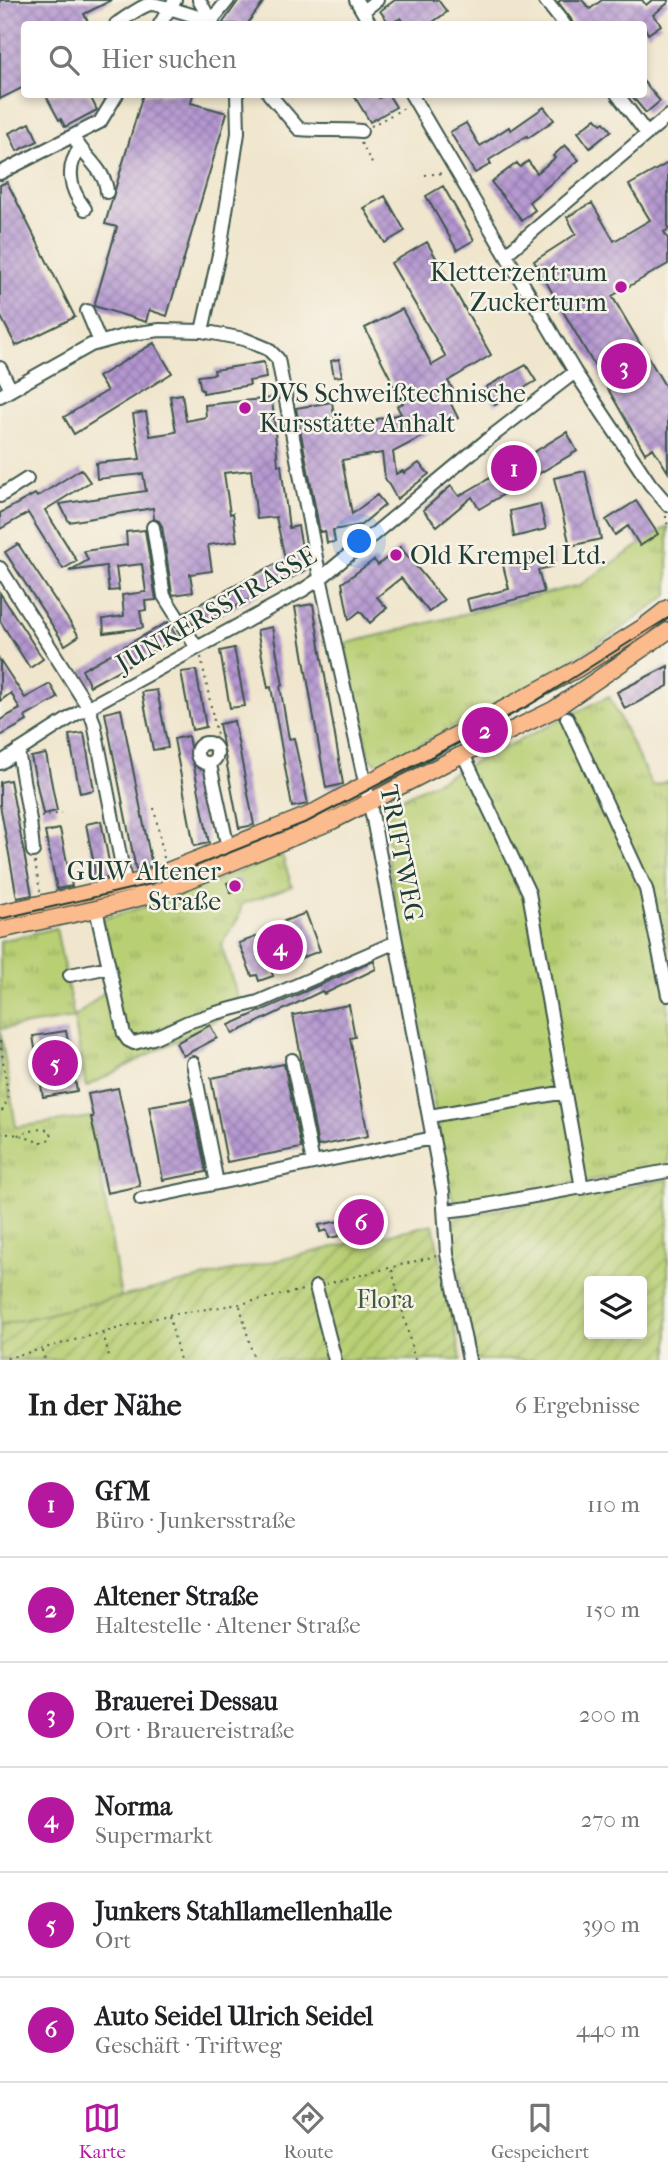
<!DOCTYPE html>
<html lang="de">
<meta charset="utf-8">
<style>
body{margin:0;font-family:"IM FELL French Canon",serif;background:#f6f6f6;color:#202124}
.controls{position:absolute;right:21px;bottom:21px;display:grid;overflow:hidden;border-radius:7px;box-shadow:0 4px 10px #0003}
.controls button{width:63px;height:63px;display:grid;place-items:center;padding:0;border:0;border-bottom:2px solid #e0e0e0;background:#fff;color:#202124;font:35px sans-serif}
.you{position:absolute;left:360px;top:542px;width:24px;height:24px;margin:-18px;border:5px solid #fff;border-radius:50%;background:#1a73e8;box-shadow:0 0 0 10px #1a73e833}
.badge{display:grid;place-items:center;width:46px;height:46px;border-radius:50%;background:#b5179e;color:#fff;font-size:23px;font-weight:700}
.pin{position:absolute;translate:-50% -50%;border:4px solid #fff;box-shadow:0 2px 7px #0006}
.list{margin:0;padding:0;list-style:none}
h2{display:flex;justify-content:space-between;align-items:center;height:91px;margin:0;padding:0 28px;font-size:30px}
h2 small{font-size:23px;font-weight:400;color:#757577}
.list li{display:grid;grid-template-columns:46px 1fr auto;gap:21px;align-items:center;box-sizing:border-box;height:105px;padding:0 28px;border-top:2px solid #e0e0e0}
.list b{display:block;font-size:26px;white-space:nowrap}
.list p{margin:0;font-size:23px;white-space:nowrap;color:#757577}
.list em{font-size:23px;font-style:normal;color:#757577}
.icon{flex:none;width:38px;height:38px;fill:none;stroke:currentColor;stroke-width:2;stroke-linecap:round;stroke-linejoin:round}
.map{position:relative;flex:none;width:668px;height:1360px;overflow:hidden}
.search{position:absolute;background:#fff;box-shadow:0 4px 10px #0003;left:21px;right:21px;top:21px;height:77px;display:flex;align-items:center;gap:18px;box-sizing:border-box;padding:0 24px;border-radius:7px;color:#757577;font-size:26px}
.sheet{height:721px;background:#fff}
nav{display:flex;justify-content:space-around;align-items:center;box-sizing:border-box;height:98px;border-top:2px solid #e0e0e0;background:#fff;font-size:19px;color:#757577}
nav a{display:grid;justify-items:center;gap:4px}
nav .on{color:#b5179e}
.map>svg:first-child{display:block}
.grass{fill:url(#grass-tufts);stroke:#6c8654;stroke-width:2}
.garden{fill:url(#garden-furrows);stroke:#6c8654;stroke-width:2;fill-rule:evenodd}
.building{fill:url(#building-cross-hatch)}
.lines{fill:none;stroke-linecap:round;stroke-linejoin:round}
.minor-casing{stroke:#3e564b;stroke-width:16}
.major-casing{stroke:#3e564b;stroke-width:19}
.path{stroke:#3e564b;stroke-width:2;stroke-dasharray:2 5;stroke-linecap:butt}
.minor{stroke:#fff;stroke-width:12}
.major{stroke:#fbbb8c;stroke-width:16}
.tram{stroke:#1f3d34;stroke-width:2}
.poi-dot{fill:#b5179e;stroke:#f7f3e8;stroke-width:2.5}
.labels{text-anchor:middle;stroke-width:5;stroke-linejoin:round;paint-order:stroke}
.poi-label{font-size:26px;fill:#1f3d34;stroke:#f7f3e8;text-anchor:end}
.street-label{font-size:26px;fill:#1f3d34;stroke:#f7f3e8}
.park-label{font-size:26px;fill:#3e5a41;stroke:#f7f3e8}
</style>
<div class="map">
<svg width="668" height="1360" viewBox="0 0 668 1360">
<defs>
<pattern id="grass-tufts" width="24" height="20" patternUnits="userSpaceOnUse" patternTransform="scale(1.75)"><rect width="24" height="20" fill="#b8cf73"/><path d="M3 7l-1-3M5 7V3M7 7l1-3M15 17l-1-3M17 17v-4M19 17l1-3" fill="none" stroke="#95a95f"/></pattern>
<pattern id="garden-furrows" width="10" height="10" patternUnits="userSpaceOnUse" patternTransform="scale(1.75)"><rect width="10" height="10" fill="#b8cf73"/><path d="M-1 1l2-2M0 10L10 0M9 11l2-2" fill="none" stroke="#95a95f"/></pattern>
<pattern id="building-cross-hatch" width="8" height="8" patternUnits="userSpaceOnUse" patternTransform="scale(1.75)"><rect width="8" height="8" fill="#b496d0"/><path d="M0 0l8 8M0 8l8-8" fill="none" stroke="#927caa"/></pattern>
</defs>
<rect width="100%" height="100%" fill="#f7f3e8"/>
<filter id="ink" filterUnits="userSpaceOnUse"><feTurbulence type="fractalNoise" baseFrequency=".0143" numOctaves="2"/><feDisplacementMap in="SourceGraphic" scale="14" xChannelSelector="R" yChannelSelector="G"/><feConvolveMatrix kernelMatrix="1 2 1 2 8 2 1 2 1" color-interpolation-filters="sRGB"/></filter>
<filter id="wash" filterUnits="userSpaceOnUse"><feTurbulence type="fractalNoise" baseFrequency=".00686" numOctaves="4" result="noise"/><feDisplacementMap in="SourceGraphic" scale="28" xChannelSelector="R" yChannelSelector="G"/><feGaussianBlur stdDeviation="1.57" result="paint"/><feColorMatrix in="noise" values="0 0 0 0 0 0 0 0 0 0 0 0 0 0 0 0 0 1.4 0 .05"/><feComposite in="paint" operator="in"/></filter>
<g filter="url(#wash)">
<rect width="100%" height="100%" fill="#f0e6cd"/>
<path class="grass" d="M668,526V595C579,663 479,714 380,765L370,758L344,644L580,585Z
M609,696L652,786L668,781V1166L463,1204L455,1201L451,1194L386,850H390C387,835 382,819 388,805Z
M282,855L292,886L242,904L238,919L221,945L239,1001L220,1018L86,1087L74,1018L0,1029L16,1127L91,1117L121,1298L0,1325V941L56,928L74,1018L115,983L102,919L161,902Z"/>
<path class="garden" d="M668,1179V1360H476L450,1236L452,1223L457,1217ZM589,1281H642V1334H589Z
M433,1224L461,1360H0V1325Z"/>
<g id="blocks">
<path class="building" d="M0,0H112L84,14L89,24H24V87L0,99Z
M239,0H265L247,24H222Z
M395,0H438L447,12L430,24H406L401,18L390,24L380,11Z
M561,0H582L590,9L602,0H642L646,5L652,0H668V3L653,15L661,25L648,34L643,24H573L571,19L558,2Z
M643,81L660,101L646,113L630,94H643Z
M45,94H89L97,110L65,127L61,119L59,120Z
M143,94H193L191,103L227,113L167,316L149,310L146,322L94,306L117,227L105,224Z
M353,94H377L379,98L388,94L396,107L370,122Z
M544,107L554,120L528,138L527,136L489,160L491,164L475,173L450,132L466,123L480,146L509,127L511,130Z
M596,118L601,124L604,122L611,131L590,148L578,132Z
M30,123L38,141L17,151L9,133Z
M565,145L579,160L529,202L535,210L522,220L491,182L517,163L520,167L528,161L537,173L555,158L553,156Z
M668,163V230L664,232L668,239V264L612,296L668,391V472L653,448L645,453L534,261L576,234L567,217L592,203L614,241L650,220L629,185Z
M7,182L75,317L16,346L0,315V185Z
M443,186L474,240L457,250L426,196Z
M385,196L405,231L385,243L364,208Z
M427,242L491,355L448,381L459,400L451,404L458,418L393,452L396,474L403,471L404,473L419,463L429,474L397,499L385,478L382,453L342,460L352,514L377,495L385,505L361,525L333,530L335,542L327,543L325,531L320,532L296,408L332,402L336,428L377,421V419L401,414L397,406L403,403L365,328L402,309L432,365L446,357L391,263Z
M154,343L172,373L74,434L64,417L107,391L98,377Z
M339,359L342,376L334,377L331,361Z
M264,362L266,378L249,381L250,385L203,393V390H201L198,376L215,374L214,370Z
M526,365L536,381L495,405L486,387Z
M182,394L186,421L206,417L205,405L272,398L278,465H281L289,528L298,526L306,570L195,628L185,612L285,559L276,517L257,519L251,470L224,473L230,514L233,513L237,541L208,545L212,571L190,574L193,592L174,595L172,593L162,526L159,521L154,519L153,508L69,522L60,504L146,491L143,474L97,479L96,463L140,459L133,414L146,412L150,436L176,432L170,396Z
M567,432L577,451L479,509L472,497L437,526L423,510L451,486L459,496L514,464L513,462L519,458L521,460Z
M81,469L90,482L45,510L77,561L63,569L28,513L0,529V513L35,494L37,497Z
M585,471L601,539L570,546L554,478Z
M636,501L658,534L640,546L628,526L615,535L606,520Z
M540,504L546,529L514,537L510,511Z
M145,530L156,600L145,601L146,610L140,611L143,628L104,633L103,619L124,616L122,595L146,592L142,564L116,567L119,590L109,591L106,566L69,571L88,560L84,551L127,545L126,532Z
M18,544L79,636L65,645L5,552Z
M400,547L444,600L429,612L401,578L377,597L387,608L370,623L360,611L349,620L342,583L374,560L378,565Z
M552,554L554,566L538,570L544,592L470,611L467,599L509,589L503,565Z
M0,593L43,659L30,668L0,621Z
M313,604L343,784L326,788L295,607Z
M168,622L177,638L90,686L82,670Z
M272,627L283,685L280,686L289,739L294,738L308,804L292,807L271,687L268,688L257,630Z
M234,648L245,706L230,708L220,651Z
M0,660L25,698L50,684L58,698L25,717L27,721L0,736V720L20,709L11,693L0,701Z
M668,666V686L625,709L617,692Z
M196,670L206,727L192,730L181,672Z
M157,690L168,748L153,750L142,692Z
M121,709L152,866L136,870L105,713Z
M234,721L254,825L239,828L219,724Z
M84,733L94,790L80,793L69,735Z
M188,736L209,843L194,846L174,739Z
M46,754L57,811L43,814L31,757Z
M10,780L32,895L17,898L0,805V782Z
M101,821L112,877L97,880L86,824Z
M60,829L72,886L57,889L45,832Z
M239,878L243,888L231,893L227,883Z
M306,913L320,951L271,969L273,976L259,981L257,975L252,976L239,943L286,926L284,921Z
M374,961L376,969L324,994L322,991L233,1034L229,1025Z
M349,1005L355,1037L350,1038L368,1136L318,1146L293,1015Z
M210,1025L217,1038L183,1056L176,1043Z
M66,1031L77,1091L43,1097L33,1036Z
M284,1064L301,1148L227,1162L211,1078Z
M118,1088L140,1186L107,1193L91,1117H93L88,1094Z
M191,1099L206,1172L163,1180L149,1106Z
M373,1209L375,1223L339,1229L340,1236L329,1238L327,1230L320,1232L319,1225L349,1219L348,1213Z"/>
</g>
</g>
<g filter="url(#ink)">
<use href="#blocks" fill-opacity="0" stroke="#3e564b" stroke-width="2"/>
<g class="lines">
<g class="minor-casing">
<path id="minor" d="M199,0L211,21L228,0
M356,0L370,24
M545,0L564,24
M363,11L377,0
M116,24C126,18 139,7 150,4C157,3 200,18 211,21L213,24
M160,24L175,0
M269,94L299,129C321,131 340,129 361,131
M411,94L575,372L650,484L668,505
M617,94L647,134
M77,143C87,159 106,172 107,192
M80,148C65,168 70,190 85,209
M0,173L100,122L117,94
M506,254L668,116
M87,311L100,342
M202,331L220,250L238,133L237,94
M0,368L11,390
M0,396L91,345L131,334L160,330L202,331L244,339L268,349L278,359L317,563L373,819L443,1192L447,1254L469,1360
M0,496L27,479
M153,527L164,596L197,648
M0,568L88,707L94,723L126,886
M567,718L646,889L668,995
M197 753a10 10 0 1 1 20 0a10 10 0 1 1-20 0Z
M18,751L30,820L33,851
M463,754L529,893L582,1188
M0,763L76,714L303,590L321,578L487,440L575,372
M210,765L228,848
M96,909L124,1034L128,1040L134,1043L153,1038L188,1022L216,1013L258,1002L396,942
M70,975L109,967
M292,1060L313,1163
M193,1063L217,1183
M430,1116L565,1092
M141,1199L433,1138
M445,1211L470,1208L668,1171
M316,1287L335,1360"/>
</g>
<g class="major-casing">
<path id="major" d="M0,913L145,880L309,815L577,669L642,628L668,608
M0,930L96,909L157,893L332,821L463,754L553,710L668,631"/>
</g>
<path class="path" d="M371,126L406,107
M361,143L374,167
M425,175L445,173
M666,516V522L668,524
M201,657L217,736L213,744
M154,808L164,858
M41,817L62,813
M35,862L40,891
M0,1041L8,1094L7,1101L0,1115
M0,1133C6,1134 13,1134 19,1135C31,1138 44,1149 52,1135C45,1123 29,1133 17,1135
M392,1270L415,1360
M326,1284L436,1256
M240,1306L254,1360
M169,1316L180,1360
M103,1333L110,1360
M42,1350L45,1360
M0,1360L168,1315L240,1304L303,1290"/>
<use href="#minor" class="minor"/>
<use href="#major" class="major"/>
<path class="tram" d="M0,919L151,884L309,821L528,706L668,618"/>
</g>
</g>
<g class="poi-dot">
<circle cx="621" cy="287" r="7"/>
<circle cx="245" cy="408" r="7"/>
<circle cx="396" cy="555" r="7"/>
<circle cx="235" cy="886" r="7"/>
</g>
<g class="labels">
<g class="poi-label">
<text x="607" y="281">Kletterzentrum<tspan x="607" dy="30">Zuckerturm</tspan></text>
<text x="259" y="402" text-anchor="start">DVS Schweißtechnische<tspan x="259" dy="30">Kursstätte Anhalt</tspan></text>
<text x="410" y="564" text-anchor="start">Old Krempel Ltd.</text>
<text x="221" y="880">GUW Altener<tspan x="221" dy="30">Straße</tspan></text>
</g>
<g class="street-label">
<text transform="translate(216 609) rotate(-30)" y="9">JUNKERSSTRASSE</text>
<text transform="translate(402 853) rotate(79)" y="9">TRIFTWEG</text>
</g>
<g class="park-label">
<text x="385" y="1308">Flora</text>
</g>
</g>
</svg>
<div class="controls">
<button><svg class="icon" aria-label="layers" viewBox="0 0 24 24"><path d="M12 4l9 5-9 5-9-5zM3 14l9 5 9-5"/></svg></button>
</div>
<div class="you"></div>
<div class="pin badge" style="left:514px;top:468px">1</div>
<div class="pin badge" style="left:485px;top:730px">2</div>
<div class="pin badge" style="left:624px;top:366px">3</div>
<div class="pin badge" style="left:280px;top:947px">4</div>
<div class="pin badge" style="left:55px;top:1063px">5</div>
<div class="pin badge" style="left:361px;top:1222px">6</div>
<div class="search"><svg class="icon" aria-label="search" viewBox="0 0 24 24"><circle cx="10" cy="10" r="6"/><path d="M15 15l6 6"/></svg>Hier suchen</div>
</div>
<section class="sheet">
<h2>In der Nähe<small>6 Ergebnisse</small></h2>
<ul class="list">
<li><span class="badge">1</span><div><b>GfM</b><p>Büro · Junkersstraße</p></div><em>110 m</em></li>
<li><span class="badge">2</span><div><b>Altener Straße</b><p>Haltestelle · Altener Straße</p></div><em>150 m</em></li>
<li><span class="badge">3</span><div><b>Brauerei Dessau</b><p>Ort · Brauereistraße</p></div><em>200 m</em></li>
<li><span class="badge">4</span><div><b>Norma</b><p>Supermarkt</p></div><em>270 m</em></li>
<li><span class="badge">5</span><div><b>Junkers Stahllamellenhalle</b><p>Ort</p></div><em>390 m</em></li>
<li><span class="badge">6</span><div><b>Auto Seidel Ulrich Seidel</b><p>Geschäft · Triftweg</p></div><em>440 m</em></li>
</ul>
</section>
<nav>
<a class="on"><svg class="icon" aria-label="map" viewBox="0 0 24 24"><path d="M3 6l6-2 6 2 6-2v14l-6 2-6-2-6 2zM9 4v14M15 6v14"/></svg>Karte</a>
<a><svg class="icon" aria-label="directions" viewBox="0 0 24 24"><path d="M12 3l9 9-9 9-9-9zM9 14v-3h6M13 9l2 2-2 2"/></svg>Route</a>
<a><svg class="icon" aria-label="saved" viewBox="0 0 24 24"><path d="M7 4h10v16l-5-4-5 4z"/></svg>Gespeichert</a>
</nav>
